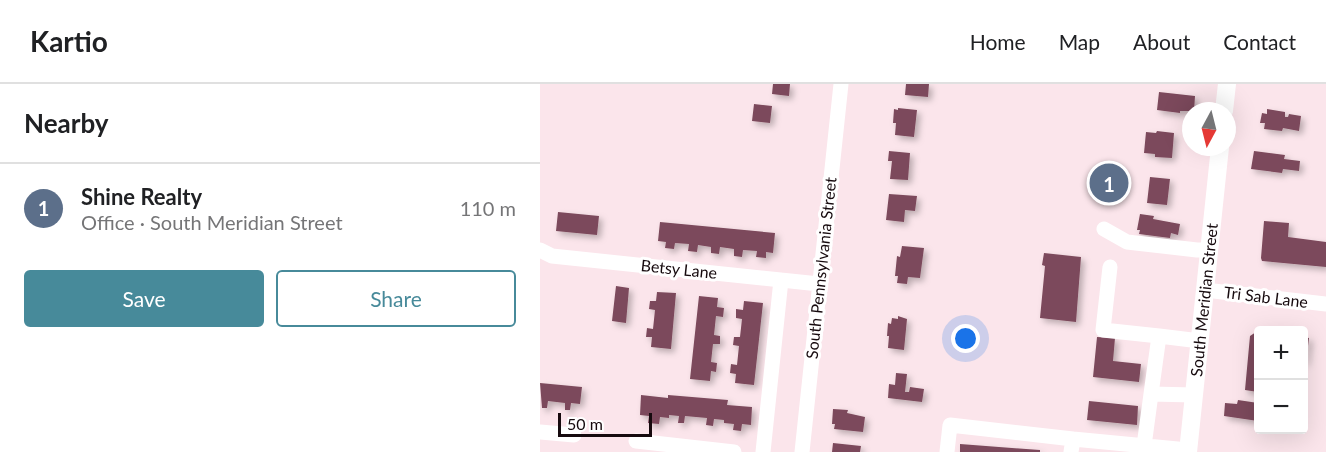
<!DOCTYPE html>
<meta charset="utf-8">
<style>
body{margin:0;font-family:Lato,sans-serif;background:#f2f2f2;color:#202124}
.controls{position:absolute;right:18px;bottom:18px;display:grid;overflow:hidden;border-radius:6px;box-shadow:0 6px 24px #0002}
.controls button{width:54px;height:54px;display:grid;place-items:center;padding:0;border:0;border-bottom:2px solid #e0e0e0;background:#fff;color:#202124;font:30px sans-serif}
.compass{position:absolute;left:642px;top:18px;width:54px;height:54px;border-radius:50%;background:#fff;box-shadow:0 6px 24px #0002;rotate:187deg}
.scale{position:absolute;left:18px;bottom:15px;width:94px;box-sizing:border-box;padding-left:6px;border:3px solid #160a0e;border-top:0;font-size:16px;line-height:21px;white-space:nowrap;color:#160a0e;-webkit-text-stroke:4px #fff;paint-order:stroke}
.you{position:absolute;left:426px;top:255px;width:21px;height:21px;margin:-15px;border:4px solid #fff;border-radius:50%;background:#1a73e8;box-shadow:0 0 0 9px #1a73e833}
.badge{display:grid;place-items:center;width:39px;height:39px;border-radius:50%;background:#478a9a;color:#fff;font-size:20px;font-weight:700}
.pin{position:absolute;translate:-50% -50%;border:3px solid #fff;box-shadow:0 2px 6px #0006}
.list{margin:0;padding:0;list-style:none}
h2{display:flex;justify-content:space-between;align-items:center;height:78px;margin:0;padding:0 24px;font-size:26px}
h2 small{font-size:20px;font-weight:400;color:#757577}
.list li{display:grid;grid-template-columns:39px 1fr auto;gap:18px;align-items:center;box-sizing:border-box;height:90px;padding:0 24px;border-top:2px solid #e0e0e0}
.list b{display:block;font-size:22px;white-space:nowrap}
.list p{margin:0;font-size:20px;white-space:nowrap;color:#757577}
.list em{font-size:20px;font-style:normal;color:#757577}
.actions{display:flex;gap:12px;padding:18px 24px}
.actions a{flex:1;padding:14px 0;border:2px solid #478a9a;border-radius:6px;text-align:center;font-size:21px;color:#478a9a}
.actions .main{background:#478a9a;color:#fff}
.map{position:relative;flex:none;width:786px;height:368px;overflow:hidden}
header{display:flex;align-items:center;gap:36px;box-sizing:border-box;height:84px;padding:0 30px;background:#fff;border-bottom:2px solid #e0e0e0}
header strong{font-size:28px}
nav{display:flex;gap:33px;margin-inline-start:auto;font-size:21px}
main{display:flex}
aside{flex:1;background:#fff}
.map>svg:first-child{display:block}
.building{fill:#7c495b;filter:url(#shadow)}
.lines{fill:none;stroke-linecap:round;stroke-linejoin:round}
.minor{stroke:#fff;stroke-width:15}
.major{stroke:#fff;stroke-width:18}
.labels{text-anchor:middle;stroke-width:6;stroke-linejoin:round;paint-order:stroke}
.street-label{font-size:16px;fill:#160a0e;stroke:#fff}
</style>
<header>
<strong>Kartio</strong>
<nav><a>Home</a><a>Map</a><a>About</a><a>Contact</a></nav>
</header>
<main>
<aside>
<h2>Nearby<small></small></h2>
<ul class="list">
<li><span class="badge" style="background:#5c6f8a">1</span><div><b>Shine Realty</b><p>Office · South Meridian Street</p></div><em>110 m</em></li>
</ul>
<div class="actions"><a class="main">Save</a><a>Share</a></div>
</aside>
<div class="map">
<svg width="786" height="368" viewBox="0 0 786 368">
<defs>
<filter id="shadow"><feDropShadow dx="3.5" dy="3.5" stdDeviation="3" flood-color="#0004"/></filter>
</defs>
<rect width="100%" height="100%" fill="#fbe5eb"/>
<path class="building" d="M233,0H250L249,12L232,10Z
M366,0H389L388,13L365,11Z
M619,8L655,12L654,27H640V29L617,26Z
M214,20L232,22L230,39L212,37Z
M358,24L377,26L374,53L355,51L356,39H353L354,25L358,26Z
M727,25L745,28V33H748L749,30L761,32L759,47L743,44L742,47L724,45L725,39H720L722,29L727,30Z
M617,47L634,49L632,74L615,73V70L604,69L606,48L616,49Z
M349,67L370,69L368,96L350,95L352,77H348Z
M714,67L745,71L744,75L760,77L759,87L743,85L742,89L711,85Z
M610,93L630,95L627,121L607,119Z
M349,110L377,112L375,127L365,126L364,138L346,136Z
M18,128L59,132L57,151L16,147Z
M600,130L614,132L613,135L640,140L638,151L631,149L630,154L599,150L600,146H597Z
M724,137L749,139L748,153L786,158V183L722,177L721,174Z
M120,138L235,149L233,169L226,168V174L216,173L217,167L203,166L202,173L194,172V165L180,163L179,170L171,169V163L158,161L157,168L148,167L149,160L135,159L134,165L125,164L126,158L118,157Z
M362,162L384,164L380,194L368,193L367,200L357,199L358,192H355L357,172L360,173Z
M504,169L541,173L536,238L500,234L505,182L502,181Z
M76,202L89,204L86,239L72,237Z
M117,208L136,209L131,265L111,263L112,253H106L107,244L113,245L115,226L109,225L110,217H116Z
M159,212L178,214L177,223L184,224L183,233L176,232L174,251L180,252V260H173L171,278L177,279L176,288L171,287L170,297L150,295Z
M204,217L223,219L214,301L195,299L196,290L190,289L191,280L197,281L199,262L193,261L194,253H200L202,235L196,234V225L203,226Z
M358,232L367,235L364,266L348,264L349,252H347L348,239L351,240L352,234L358,235Z
M716,248H718V308L705,306L710,252Z
M557,253L575,254L573,277L601,280L599,298L553,293Z
M764,253L769,254L766,279H764Z
M356,289L367,290L365,308H369L370,303L384,305L382,318L348,314L349,300L355,301Z
M0,299L42,303L40,320L31,319L30,326H25V319L8,317L7,324H2Z
M101,311L128,314V311L188,316L187,321L212,323L211,341L202,340L201,347L193,346L194,340L184,339V336L174,335L173,342L166,341L167,334L145,332L144,339H138L139,332L129,331V334L120,333L119,340L108,339L109,332L100,331Z
M698,316L718,319V337L684,332L685,319L697,320Z
M549,317L598,322L597,341L547,336Z
M293,325L308,326L307,329L325,333L323,348L294,345L295,340H292Z
M293,359L321,362L320,368H292Z
M420,360L500,366V368H420Z"/>
<g class="lines">
<path class="minor" d="M564,145L587,158L657,166H669
M0,166L12,172L279,200
M570,183L563,246L619,252
M665,206L786,220
M611,310L619,252L660,257
M0,348L34,351
M96,357L194,368
M604,362L611,310L654,311
M223,368L241,196
M262,368L301,0
M407,368L410,341L533,355
M531,368L533,355L648,366"/>
<g class="major">
<path d="M684,27L687,0"/>
<path id="s1" d="M648,368L680,63"/>
</g>
</g>
<g class="labels">
<g class="street-label">
<text transform="translate(281 184) rotate(-84)" y="6">South Pennsylvania Street</text>
<text transform="translate(139 185) rotate(6)" y="6">Betsy Lane</text>
<text transform="translate(726 213) rotate(7)" y="6">Tri Sab Lane</text>
<text dy="6" stroke="none"><textPath href="#s1" startOffset="153">South Meridian Street</textPath></text>
</g>
</g>
</svg>
<div class="controls">
<button>+</button>
<button>−</button>
</div>
<svg class="compass" viewBox="-18 -18 36 36"><path d="M0-13l5 13h-10z" fill="#e53935"/><path d="M0 13l5-13h-10z" fill="#757577"/></svg>
<div class="scale">50 m</div>
<div class="you"></div>
<div class="pin badge" style="left:569px;top:99px;background:#5c6f8a">1</div>
</div>
</main>
